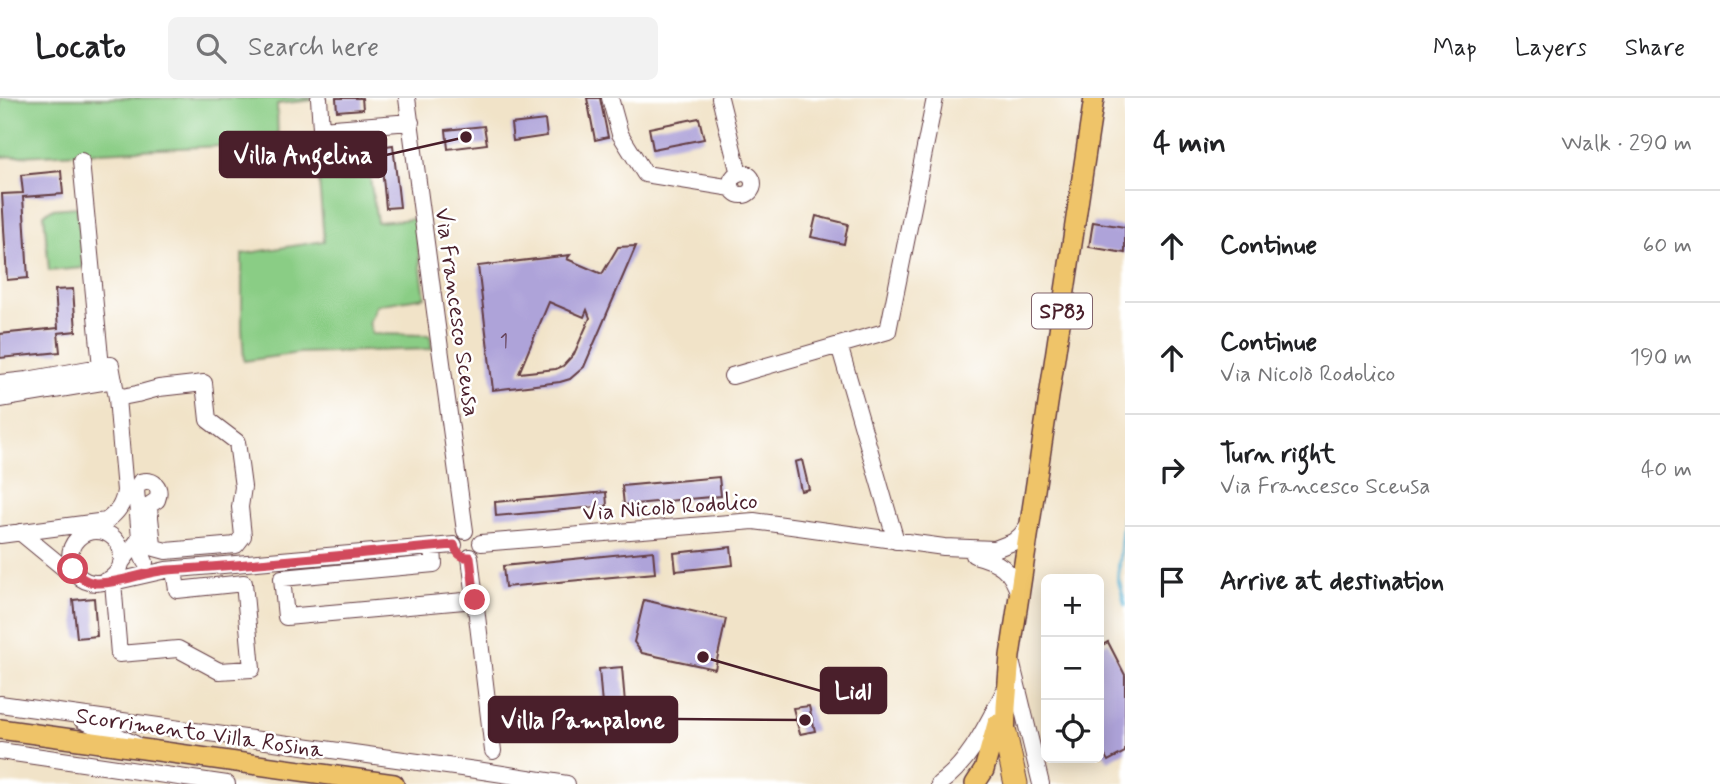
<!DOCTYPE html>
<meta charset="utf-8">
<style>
body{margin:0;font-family:Mynerve,sans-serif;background:#f2f2f2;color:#202124}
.controls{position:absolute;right:21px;bottom:21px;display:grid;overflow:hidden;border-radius:10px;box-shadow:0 4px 18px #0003}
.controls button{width:63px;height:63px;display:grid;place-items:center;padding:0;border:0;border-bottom:2px solid #e0e0e0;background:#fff;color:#202124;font:35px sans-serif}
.stop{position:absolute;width:21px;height:21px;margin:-16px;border:5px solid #d1495b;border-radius:50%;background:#fff}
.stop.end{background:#d1495b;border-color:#fff;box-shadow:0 2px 7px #0008}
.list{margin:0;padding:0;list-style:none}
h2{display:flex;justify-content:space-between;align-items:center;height:91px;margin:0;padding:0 28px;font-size:30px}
h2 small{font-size:23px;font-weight:400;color:#757577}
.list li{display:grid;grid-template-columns:46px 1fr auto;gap:21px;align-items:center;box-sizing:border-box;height:112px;padding:0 28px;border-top:2px solid #e0e0e0}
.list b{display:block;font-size:26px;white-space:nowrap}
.list p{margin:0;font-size:23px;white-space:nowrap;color:#757577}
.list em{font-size:23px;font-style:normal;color:#757577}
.icon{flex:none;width:38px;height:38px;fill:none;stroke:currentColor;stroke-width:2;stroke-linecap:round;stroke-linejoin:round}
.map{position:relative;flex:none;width:1125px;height:686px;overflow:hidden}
header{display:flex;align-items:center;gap:42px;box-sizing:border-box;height:98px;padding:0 35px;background:#fff;border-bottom:2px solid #e0e0e0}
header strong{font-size:33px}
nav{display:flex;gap:38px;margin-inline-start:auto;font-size:24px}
.search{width:490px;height:63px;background:#f2f2f2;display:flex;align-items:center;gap:18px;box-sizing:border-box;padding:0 24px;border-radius:10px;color:#757577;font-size:26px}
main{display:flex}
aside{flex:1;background:#fff}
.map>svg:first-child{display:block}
.green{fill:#8acd85;stroke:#6a7658;stroke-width:2}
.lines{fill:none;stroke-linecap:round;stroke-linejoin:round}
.stream{stroke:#56b2d4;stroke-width:3.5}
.building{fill:#aea3d9;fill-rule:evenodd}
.minor-casing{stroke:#633c43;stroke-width:18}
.major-casing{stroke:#633c43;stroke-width:22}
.highway-casing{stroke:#633c43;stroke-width:25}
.minor{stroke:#fff;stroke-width:16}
.major{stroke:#efc469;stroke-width:19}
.highway{stroke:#efc469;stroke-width:23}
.route{stroke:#d1495b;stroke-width:9}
.labels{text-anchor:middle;stroke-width:5;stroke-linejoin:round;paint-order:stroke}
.number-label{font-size:19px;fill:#634056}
.shield{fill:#fff;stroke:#80626b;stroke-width:2}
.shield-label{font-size:21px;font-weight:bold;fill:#4a1f2b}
.street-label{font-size:23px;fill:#4a1f2b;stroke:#fff}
.leader{fill:none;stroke:#4a1f2b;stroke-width:2.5}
.callout-dot{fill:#4a1f2b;stroke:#fff;stroke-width:2.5}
.callout{fill:#4a1f2b;stroke:#4a1f2b;stroke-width:2.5}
.callout-label{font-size:24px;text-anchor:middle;font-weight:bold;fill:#fff}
</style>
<header>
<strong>Locato</strong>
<div class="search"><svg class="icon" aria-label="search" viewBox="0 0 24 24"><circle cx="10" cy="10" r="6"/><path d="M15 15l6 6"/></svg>Search here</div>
<nav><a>Map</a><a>Layers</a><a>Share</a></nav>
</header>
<main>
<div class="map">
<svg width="1125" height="686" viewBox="0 0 1125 686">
<rect width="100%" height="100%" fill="#fff"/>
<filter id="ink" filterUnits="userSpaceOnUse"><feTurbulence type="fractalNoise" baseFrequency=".0143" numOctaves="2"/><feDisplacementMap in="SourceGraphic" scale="14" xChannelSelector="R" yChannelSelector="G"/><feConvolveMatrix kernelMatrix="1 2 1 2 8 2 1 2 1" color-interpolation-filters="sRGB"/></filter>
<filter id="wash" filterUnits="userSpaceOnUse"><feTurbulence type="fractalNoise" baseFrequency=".00686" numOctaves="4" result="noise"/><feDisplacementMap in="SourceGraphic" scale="28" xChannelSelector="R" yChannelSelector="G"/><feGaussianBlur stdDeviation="1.57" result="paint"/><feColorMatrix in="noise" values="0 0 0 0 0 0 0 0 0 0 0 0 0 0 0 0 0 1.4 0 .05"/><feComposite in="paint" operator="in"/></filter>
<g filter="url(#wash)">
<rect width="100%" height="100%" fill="#f1e3c8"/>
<path class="green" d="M0,0H312V2L277,6L278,45L0,59Z
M316,47L365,49L377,124L414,121L425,199L377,207L369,224L372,236L430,237L432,251L299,255L244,263L242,230V156L324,143Z
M77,109L83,170L49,173L44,116L52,111Z"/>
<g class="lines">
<path class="stream" d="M1125,401L1118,480L1125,507"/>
</g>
<g id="blocks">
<path class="building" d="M336,0H362L363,11L337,13Z
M587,0H600L608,39L595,42Z
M699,20L704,41L653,51L649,30Z
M545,22L547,38L513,43L511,26Z
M484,28L487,46L448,51L446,32Z
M393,47L400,109L386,110L380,49Z
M61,73L63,96L23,99L28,180L7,182L2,96L23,95L21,77Z
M816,118L848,126L844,146L811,139Z
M1093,124L1125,129V155L1089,149Z
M636,148L584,269L570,281L560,284L493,292L478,168L570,157L567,161L602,176L618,149ZM549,204L584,219L587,212L590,220L574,256L563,268L556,271L519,275Z
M73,191L76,233L58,235L60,254L0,260V236L58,230L55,192Z
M802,362L809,391L801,393L795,364Z
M719,379L721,398L624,407L622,388Z
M606,394L607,408L496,418L495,404Z
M731,449L733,467L676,473L674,455Z
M653,453L655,475L505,489L503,468Z
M94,500L97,538L77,540L73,502Z
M644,502L726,521L715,571L642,555L634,544Z
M1108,544L1125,577V654L1108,663L1101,651L1099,652V549Z
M622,569L626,618L603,619L599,571Z
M809,608L815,633L800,636L793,610Z"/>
</g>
</g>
<g filter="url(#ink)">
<use href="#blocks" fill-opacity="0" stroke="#633c43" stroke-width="2"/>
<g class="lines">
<g class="minor-casing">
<path id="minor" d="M319,0L321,31L411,24
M407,0L436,221L465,433
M610,0L620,36L645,76L732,90
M720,0L739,76
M81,63L101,269
M731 86a11 11 0 1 1 22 0a11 11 0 1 1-22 0Z
M839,247L896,443
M732,278L888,233L935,0
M0,285L27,282L111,267L117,300L137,296L159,290L204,285L208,322L237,344L243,389L240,409L243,438L236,447L166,453L155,450L153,447L149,410L151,406L157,402C162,389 154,380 140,384L136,392L140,440L121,465
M0,301L114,282
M70 459a26 26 0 1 1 52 0a26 26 0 1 1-52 0Z
M20,434L65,471L77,477
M0,437L106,423C118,414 123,407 125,393L117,300
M140,440L142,457L145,464
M481,445L754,423L944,449L995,451L1013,444L1021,437L1029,426
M433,449L434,466L282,480L286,519L475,502
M974,457C998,463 1012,471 1019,497
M470,459L493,653
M103,484H113L166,472L454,447
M113,484L119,556L178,551L219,573L252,571L244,485L177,492L174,472
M1012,567L1041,686
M0,606L483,673L567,686
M82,622L135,646
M0,653L227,686
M939,686C970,664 987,626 1004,594"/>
</g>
<g class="major-casing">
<path id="major" d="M0,631L394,686
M1005,650L1006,609L1010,558L1094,0
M975,686L984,672L997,626"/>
</g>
<g class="highway-casing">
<path id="highway" d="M1005,635L1016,686"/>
</g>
<use href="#minor" class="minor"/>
<use href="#major" class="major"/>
<use href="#highway" class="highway"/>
</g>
</g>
<g class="lines" filter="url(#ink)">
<path class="route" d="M73,471C79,479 85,484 95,485C120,486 143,474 168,472C264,466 359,455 454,447C457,456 462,460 470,459L475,502"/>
</g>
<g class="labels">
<g class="number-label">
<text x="504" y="249">1</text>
</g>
<rect class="shield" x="1032" y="195.5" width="60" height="35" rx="5"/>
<g class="shield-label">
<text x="1062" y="220">SP83</text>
</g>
<g class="street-label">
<text transform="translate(458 214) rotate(82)" y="8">Via Francesco Sceusa</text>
<text transform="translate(670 408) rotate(-4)" y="8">Via Nicolò Rodolico</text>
<text transform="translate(200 634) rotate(8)" y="8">Scorrimento Villa Rosina</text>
</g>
</g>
<path class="leader" d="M466 39L386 57M703 559L821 593M805 622L677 621"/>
<g class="callout-dot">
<circle cx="466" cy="39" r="7"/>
<circle cx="703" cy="559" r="7"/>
<circle cx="805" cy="622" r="7"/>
</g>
<g class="callout">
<rect x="220" y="34" width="166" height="45" rx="7"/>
<rect x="821" y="570" width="65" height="45" rx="7"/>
<rect x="489" y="599" width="188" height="45" rx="7"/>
</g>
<g class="callout-label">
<text x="303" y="65">Villa Angelina</text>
<text x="853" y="601">Lidl</text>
<text x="583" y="630">Villa Pampalone</text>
</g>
</svg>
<div class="controls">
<button>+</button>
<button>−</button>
<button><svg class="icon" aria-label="locate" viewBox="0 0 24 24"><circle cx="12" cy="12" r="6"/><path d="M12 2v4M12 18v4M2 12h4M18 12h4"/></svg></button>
</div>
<div class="stop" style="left:73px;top:471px"></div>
<div class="stop end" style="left:475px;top:502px"></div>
</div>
<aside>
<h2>4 min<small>Walk · 290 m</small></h2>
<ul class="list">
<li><svg class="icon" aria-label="ahead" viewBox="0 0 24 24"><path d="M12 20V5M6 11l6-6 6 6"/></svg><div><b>Continue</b></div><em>60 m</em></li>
<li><svg class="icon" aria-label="ahead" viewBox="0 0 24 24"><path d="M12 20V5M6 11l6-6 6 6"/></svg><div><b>Continue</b><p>Via Nicolò Rodolico</p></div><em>190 m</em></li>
<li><svg class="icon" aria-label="right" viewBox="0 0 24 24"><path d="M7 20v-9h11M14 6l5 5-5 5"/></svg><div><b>Turn right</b><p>Via Francesco Sceusa</p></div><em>40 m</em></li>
<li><svg class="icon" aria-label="arrive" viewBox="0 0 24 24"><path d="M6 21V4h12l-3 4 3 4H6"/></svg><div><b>Arrive at destination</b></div></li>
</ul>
</aside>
</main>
